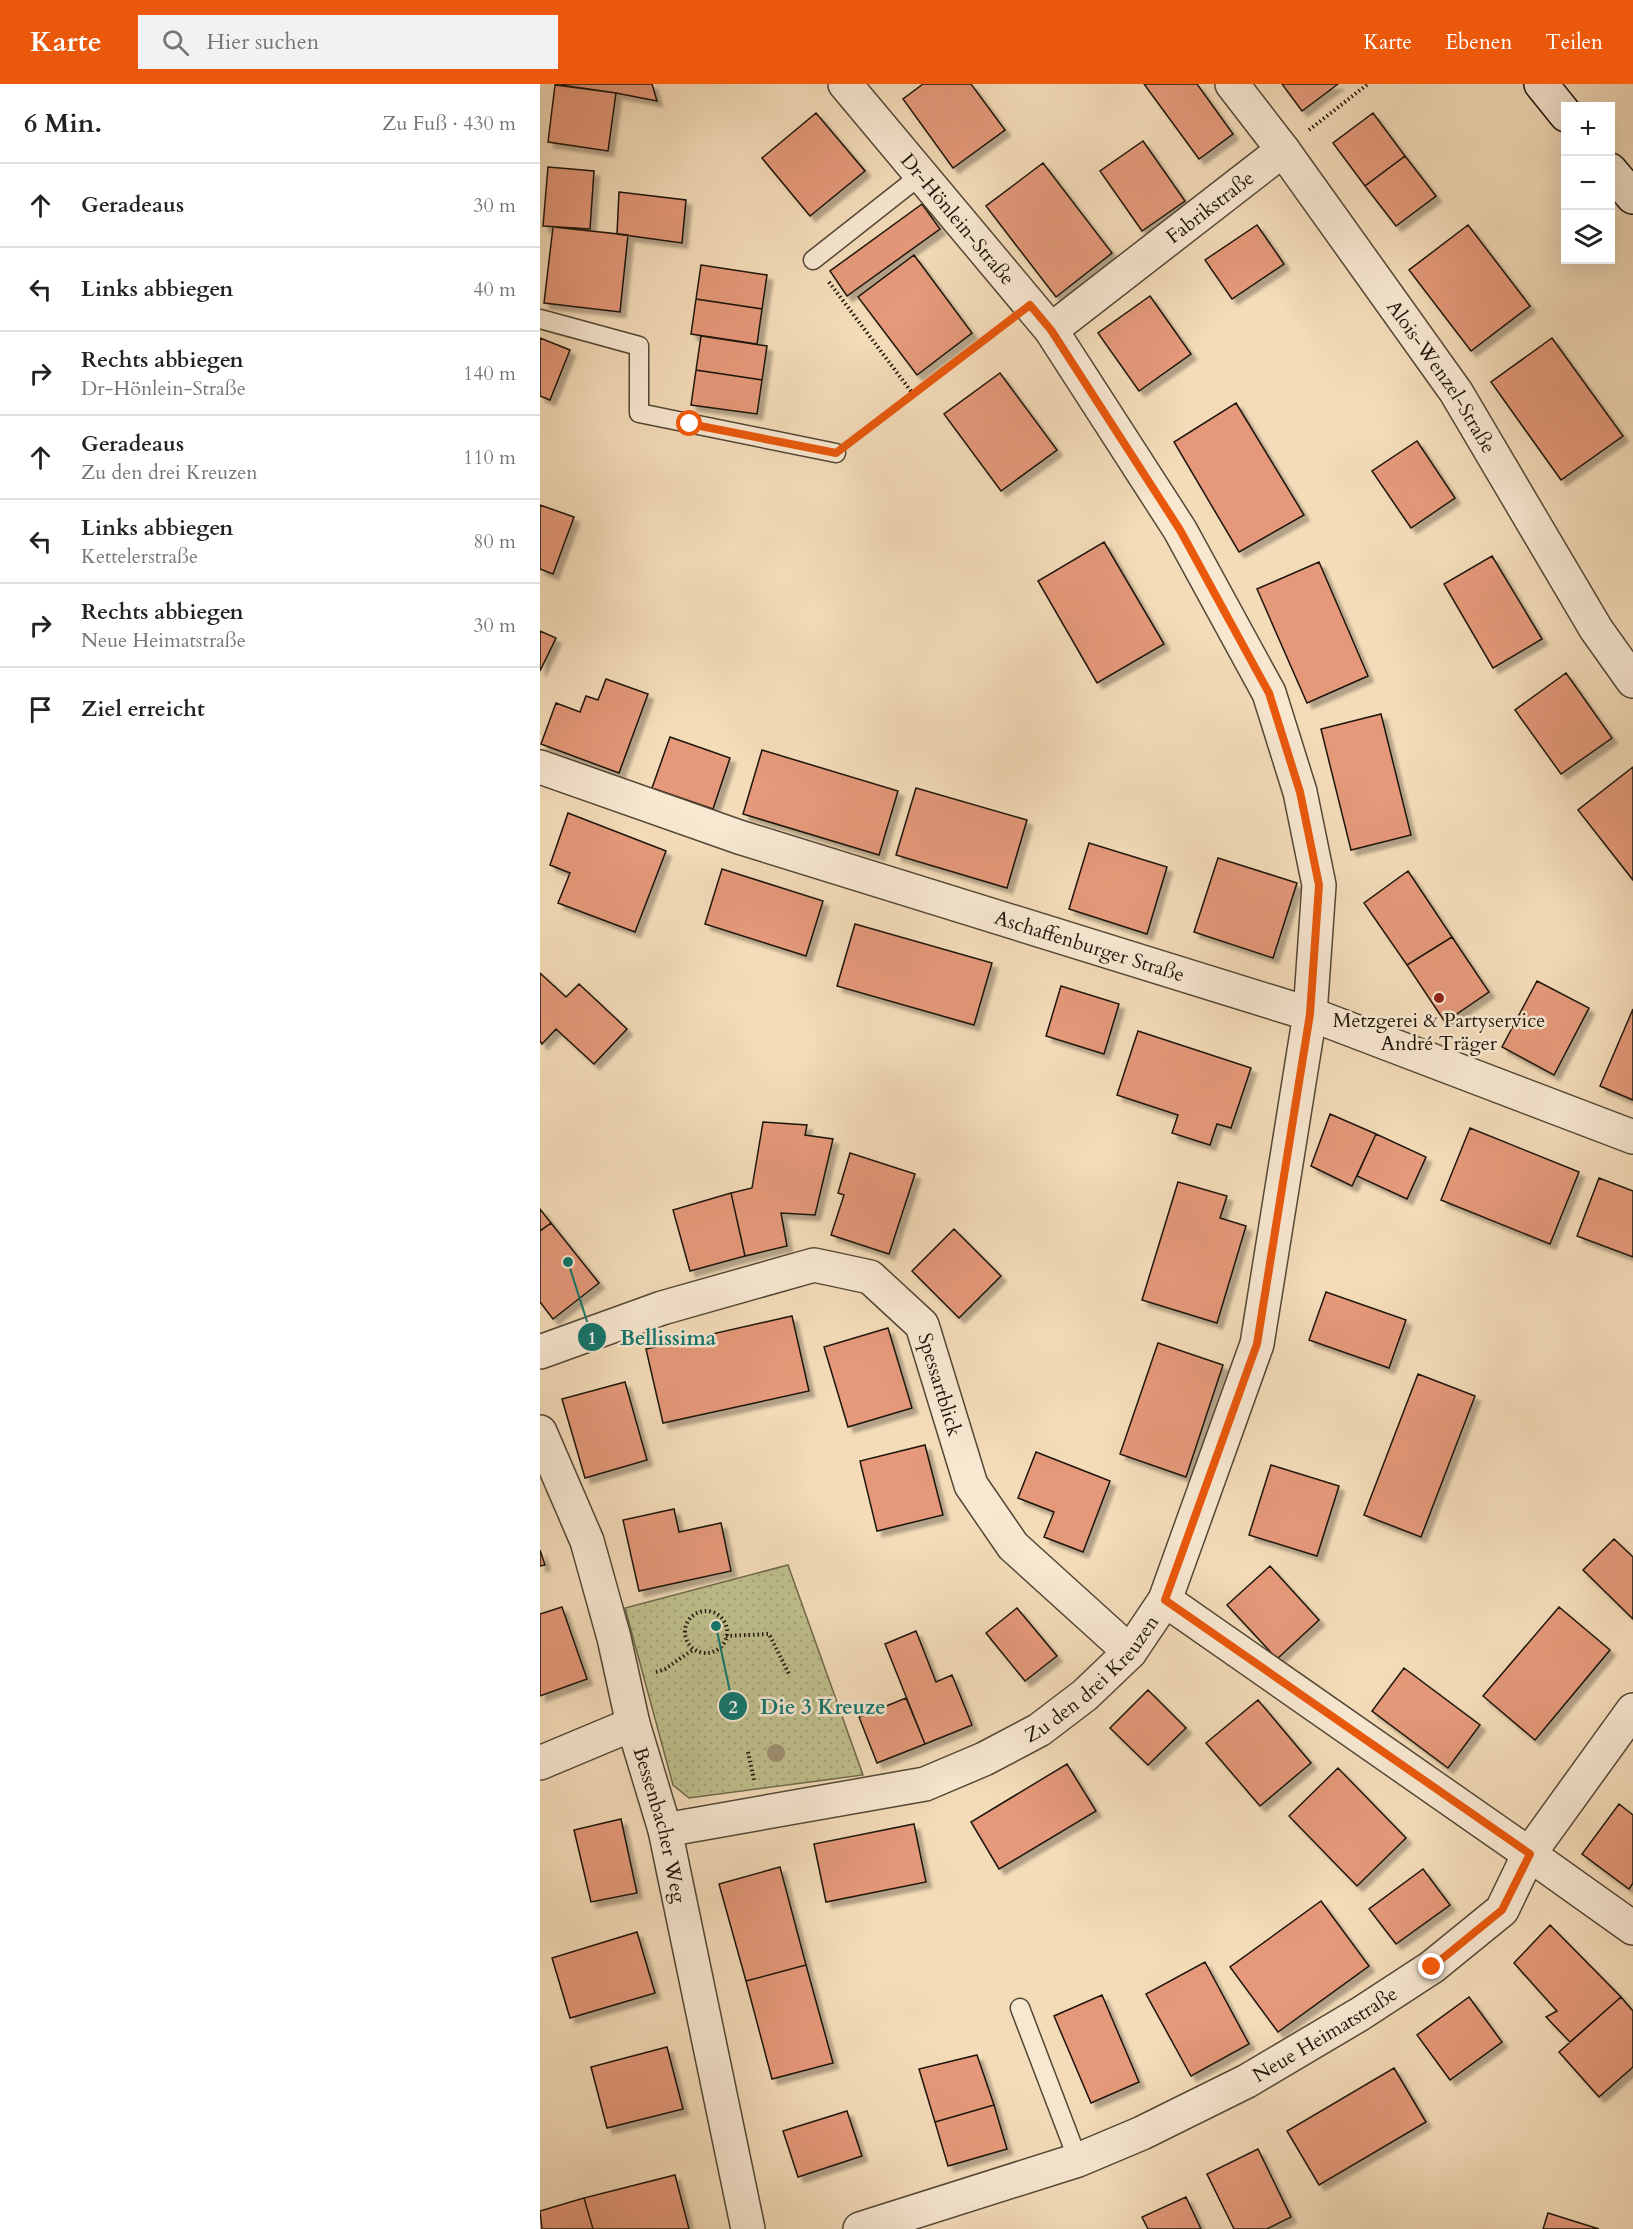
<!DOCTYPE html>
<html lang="de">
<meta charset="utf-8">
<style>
body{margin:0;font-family:Cardo,serif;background:#f2f2f2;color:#222}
.controls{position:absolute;right:18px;top:18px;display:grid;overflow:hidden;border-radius:0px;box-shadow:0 6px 24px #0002}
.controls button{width:54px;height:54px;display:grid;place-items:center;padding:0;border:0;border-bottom:2px solid #e0e0e0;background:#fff;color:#222;font:30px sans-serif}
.stop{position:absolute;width:18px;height:18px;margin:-14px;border:4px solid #ea580c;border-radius:50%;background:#fff}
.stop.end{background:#ea580c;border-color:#fff;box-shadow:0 2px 6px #0008}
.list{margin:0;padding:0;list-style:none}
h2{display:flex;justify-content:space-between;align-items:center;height:78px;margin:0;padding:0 24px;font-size:26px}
h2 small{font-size:20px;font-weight:400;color:#767676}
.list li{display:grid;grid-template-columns:39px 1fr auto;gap:18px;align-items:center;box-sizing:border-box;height:84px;padding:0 24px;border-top:2px solid #e0e0e0}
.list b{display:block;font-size:22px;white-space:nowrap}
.list p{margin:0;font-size:20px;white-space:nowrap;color:#767676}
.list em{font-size:20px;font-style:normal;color:#767676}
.icon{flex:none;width:33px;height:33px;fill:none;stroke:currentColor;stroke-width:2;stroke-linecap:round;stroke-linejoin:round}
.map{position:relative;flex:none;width:1093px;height:2145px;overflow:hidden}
header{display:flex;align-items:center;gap:36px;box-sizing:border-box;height:84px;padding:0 30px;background:#ea580c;color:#fff}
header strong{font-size:28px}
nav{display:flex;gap:33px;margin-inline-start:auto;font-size:21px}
.search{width:420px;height:54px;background:#f2f2f2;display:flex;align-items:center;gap:15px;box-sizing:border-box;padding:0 21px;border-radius:0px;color:#767676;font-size:22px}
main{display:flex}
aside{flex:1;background:#fff}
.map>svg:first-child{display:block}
.park{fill:url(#park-dots);stroke:#6e6a4c;stroke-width:1.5}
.building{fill:#e5997a;stroke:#1d150a;stroke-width:1.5;filter:url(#shadow)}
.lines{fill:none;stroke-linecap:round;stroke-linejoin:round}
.service-casing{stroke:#534736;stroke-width:21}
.minor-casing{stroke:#534736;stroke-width:36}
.secondary-casing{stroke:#1d150a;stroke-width:36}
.path{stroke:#1d150a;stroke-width:4;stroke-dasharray:1.5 3;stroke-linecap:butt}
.service{stroke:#f8e8d2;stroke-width:18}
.minor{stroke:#f8e8d2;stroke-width:33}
.secondary{stroke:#f8e8d2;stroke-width:33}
.tree{fill:#9d8f72}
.route{stroke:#ea580c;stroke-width:8}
.poi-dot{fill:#8f2418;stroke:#f8e8d2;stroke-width:2}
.labels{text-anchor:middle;stroke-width:5;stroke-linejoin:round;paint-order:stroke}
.street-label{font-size:20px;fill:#1d150a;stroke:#f8e8d2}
.poi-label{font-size:20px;fill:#1d150a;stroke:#f8e8d2}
.leader{fill:none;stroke:#0f766e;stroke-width:2}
.callout-dot{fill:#0f766e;stroke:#f8e8d2;stroke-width:2}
.mark-label{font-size:18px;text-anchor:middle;font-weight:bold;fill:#fff}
.callout-label{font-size:21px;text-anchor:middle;font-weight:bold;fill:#0f766e;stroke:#f8e8d2;stroke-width:5;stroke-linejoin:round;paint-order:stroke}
</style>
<header>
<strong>Karte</strong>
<div class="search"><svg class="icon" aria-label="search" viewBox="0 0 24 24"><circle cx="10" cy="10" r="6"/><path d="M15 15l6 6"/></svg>Hier suchen</div>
<nav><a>Karte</a><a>Ebenen</a><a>Teilen</a></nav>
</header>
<main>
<aside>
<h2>6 Min.<small>Zu Fuß · 430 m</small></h2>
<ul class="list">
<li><svg class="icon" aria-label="ahead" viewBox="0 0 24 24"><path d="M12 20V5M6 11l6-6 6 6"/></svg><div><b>Geradeaus</b></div><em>30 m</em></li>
<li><svg class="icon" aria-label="left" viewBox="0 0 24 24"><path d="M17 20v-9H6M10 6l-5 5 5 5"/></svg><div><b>Links abbiegen</b></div><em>40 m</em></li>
<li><svg class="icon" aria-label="right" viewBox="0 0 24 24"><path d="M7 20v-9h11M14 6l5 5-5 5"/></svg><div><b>Rechts abbiegen</b><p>Dr-Hönlein-Straße</p></div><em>140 m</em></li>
<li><svg class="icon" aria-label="ahead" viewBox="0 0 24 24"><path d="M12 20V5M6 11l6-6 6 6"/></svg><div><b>Geradeaus</b><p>Zu den drei Kreuzen</p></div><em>110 m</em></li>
<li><svg class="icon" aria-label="left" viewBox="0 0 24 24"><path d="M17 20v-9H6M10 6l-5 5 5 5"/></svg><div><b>Links abbiegen</b><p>Kettelerstraße</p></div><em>80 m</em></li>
<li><svg class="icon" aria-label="right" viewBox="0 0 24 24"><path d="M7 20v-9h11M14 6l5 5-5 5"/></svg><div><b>Rechts abbiegen</b><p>Neue Heimatstraße</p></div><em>30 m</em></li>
<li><svg class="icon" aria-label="arrive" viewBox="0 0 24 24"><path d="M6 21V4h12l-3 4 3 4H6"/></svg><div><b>Ziel erreicht</b></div></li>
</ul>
</aside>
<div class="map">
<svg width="1093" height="2145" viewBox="0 0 1093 2145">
<defs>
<pattern id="park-dots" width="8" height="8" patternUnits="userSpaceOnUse" patternTransform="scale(1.5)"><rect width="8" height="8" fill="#bfbf8d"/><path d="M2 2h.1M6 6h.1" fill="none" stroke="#a4a378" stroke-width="1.8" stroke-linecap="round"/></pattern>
<filter id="shadow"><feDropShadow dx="5.5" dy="5.5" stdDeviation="1.5" flood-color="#0004"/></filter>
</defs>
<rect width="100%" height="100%" fill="#f4dcb9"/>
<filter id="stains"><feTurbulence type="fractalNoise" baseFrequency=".00333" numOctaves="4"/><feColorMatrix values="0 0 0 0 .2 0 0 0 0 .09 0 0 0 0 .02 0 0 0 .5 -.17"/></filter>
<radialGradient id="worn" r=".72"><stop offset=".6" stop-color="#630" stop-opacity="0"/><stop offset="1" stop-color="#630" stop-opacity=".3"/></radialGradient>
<path class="park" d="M248,1481L323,1691L149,1714L133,1701L85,1524Z"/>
<path class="building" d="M15,0H112L117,17L76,9Z
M383,0H431L465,46L413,84L363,15Z
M604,0H657L693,50L659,75Z
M742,0H798L762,27Z
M15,1L76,9L68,67L8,58Z
M276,29L325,87L270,132L222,74Z
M833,29L865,72L825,102L793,59Z
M603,57L645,117L602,147L560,87Z
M865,72L896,112L856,142L825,102Z
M503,79L572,169L516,213L446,122Z
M8,83L54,87L50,145L3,142Z
M79,108L146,116L142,159L77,150Z
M382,120L400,145L307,212L290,187Z
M717,141L744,180L692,215L665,176Z
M928,141L990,222L931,267L869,186Z
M13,143L88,151L80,228L4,219Z
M374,171L432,249L377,291L318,213Z
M161,181L227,191L222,225L156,215Z
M610,212L651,270L599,307L558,249Z
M156,215L222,225L217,260L151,250Z
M161,252L227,262L222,296L156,286Z
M0,254L30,266L10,316L0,312Z
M1012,254L1083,352L1021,396L951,298Z
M156,286L222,296L217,330L151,321Z
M460,289L517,366L461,407L404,330Z
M696,319L764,431L699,468L634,358Z
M877,357L915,414L871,444L832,387Z
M0,421L34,433L13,490L0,485Z
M564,458L624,560L557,599L498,497Z
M952,472L1002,555L953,584L904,500Z
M779,478L828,592L767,619L717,505Z
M0,547L16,554L0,587Z
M1026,589L1072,654L1021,690L975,626Z
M66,595L108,610L79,689L1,660L16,619L40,628L46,612L58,616Z
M841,630L871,751L811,766L781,645Z
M130,653L190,674L173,725L112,704Z
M222,666L358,707L339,771L203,730Z
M1093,683V796L1038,726Z
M376,704L487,736L467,804L356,771Z
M28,729L126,767L95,848L18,819L30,789L10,781Z
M549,759L627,783L607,850L529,825Z
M678,774L757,799L733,874L654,848Z
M182,785L283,817L266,872L165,840Z
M868,787L912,853L867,881L824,819Z
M315,840L452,879L434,941L297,902Z
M912,853L949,908L905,938L867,881Z
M0,889L26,913L39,900L87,945L54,980L16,945L2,960L0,957Z
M997,897L1049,924L1014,991L962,963Z
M521,902L579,920L564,970L506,952Z
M1093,925V1016L1060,1002Z
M598,947L711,984L691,1044L677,1040L670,1061L632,1049L638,1031L577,1011Z
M790,1030L836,1050L812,1102L771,1082Z
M223,1038L267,1041L265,1051L293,1055L275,1131L241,1129L247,1162L205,1172L191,1109L212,1104Z
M930,1044L1039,1088L1010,1160L901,1116Z
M836,1050L886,1073L867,1115L817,1092Z
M310,1069L375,1090L349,1170L291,1151L304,1111L298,1109Z
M1059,1094L1093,1107V1173L1037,1152Z
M638,1098L687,1112L680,1134L706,1142L677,1239L602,1216Z
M191,1109L205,1172L150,1187L133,1126Z
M0,1125L11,1139L0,1147Z
M11,1139L59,1199L13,1235L0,1218V1147Z
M414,1145L461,1192L419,1234L372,1187Z
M786,1208L866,1236L849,1284L769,1256Z
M252,1232L269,1307L123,1339L106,1265Z
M348,1244L372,1324L308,1343L284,1263Z
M618,1259L683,1281L646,1393L580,1370Z
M878,1290L935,1312L881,1453L824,1431Z
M85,1298L107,1376L45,1394L22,1315Z
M385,1361L403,1431L337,1447L320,1377Z
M496,1368L570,1397L543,1468L504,1453L514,1428L478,1414Z
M731,1381L799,1402L777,1472L709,1451Z
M134,1425L139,1448L181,1439L191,1487L99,1507L83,1436Z
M1074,1455L1093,1473V1535L1043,1486Z
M0,1466L5,1481L0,1482Z
M730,1482L779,1536L737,1575L687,1521Z
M22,1523L47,1595L0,1612V1530Z
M1019,1523L1070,1566L995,1656L943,1612Z
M477,1524L517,1572L485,1597L446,1549Z
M376,1547L396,1598L412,1591L432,1641L385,1660L345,1560Z
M864,1584L940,1641L908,1684L832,1627Z
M608,1606L646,1644L608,1681L570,1644Z
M366,1614L385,1660L337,1679L319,1633Z
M718,1616L771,1679L720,1722L666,1659Z
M527,1680L556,1727L459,1785L431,1738Z
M798,1684L866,1754L817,1802L749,1732Z
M1079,1720L1093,1731V1799L1089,1805L1042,1770Z
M81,1735L97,1809L51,1818L34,1746Z
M374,1740L386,1798L286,1818L274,1760Z
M240,1783L266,1881L206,1897L179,1800Z
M883,1785L910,1821L856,1860L829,1825Z
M781,1817L829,1882L738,1948L690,1883Z
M1010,1841L1081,1913L1030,1958L1006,1933L1017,1927L974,1879Z
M97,1848L115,1909L30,1934L12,1874Z
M665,1878L709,1960L651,1992L606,1910Z
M266,1881L293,1979L232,1995L206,1897Z
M562,1911L599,1998L551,2019L514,1932Z
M929,1913L962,1958L910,1996L877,1951Z
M1081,1913L1093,1927V1983L1059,2013L1019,1968Z
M127,1963L143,2025L67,2044L51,1983Z
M437,1971L454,2021L395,2038L379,1985Z
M854,1984L886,2038L779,2101L747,2047Z
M454,2021L467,2065L408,2082L395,2038Z
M307,2027L322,2072L258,2093L243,2047Z
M718,2065L751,2133L727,2145H694L667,2090Z
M135,2091L149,2145H53L44,2114Z
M646,2113L661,2145H608L602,2133Z
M44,2114L53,2145H2L0,2127Z
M1008,2129L1059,2145H1003Z"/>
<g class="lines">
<g class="service-casing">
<path id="service" d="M273,176L381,91
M0,235L99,262V329L296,369
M480,1924L538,2076"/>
</g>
<g class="minor-casing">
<g id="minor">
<path id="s1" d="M692,0L743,66L916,308L1056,545L1093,597"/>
<path id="s2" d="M511,246L743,66"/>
<path id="s3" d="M0,683L199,753L770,930L1093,1053"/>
<path id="s4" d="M0,1268L122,1224L274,1181L330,1193L382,1241L431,1401L473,1462L590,1568"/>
<path id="s5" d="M0,1348L47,1457L74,1554L93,1640L125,1746L208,2145"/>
<path d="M625,1516L989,1770L1093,1844"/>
<path d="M0,1679L93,1640"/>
<path id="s6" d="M125,1746L385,1700L444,1675L499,1646L545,1611L590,1568L625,1516L717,1260L770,930L779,801L760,708L729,609L640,446L511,246L305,0"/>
<path id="s7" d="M320,2145L538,2076L602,2049L707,1997L820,1930L892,1883L962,1826L989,1770L1093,1626"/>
</g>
</g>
<g class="secondary-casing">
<path id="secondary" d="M1001,0L1026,31
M1070,86L1093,113"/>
</g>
<path class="path" d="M769,46L828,0
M289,198L373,310
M318,352L462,242
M145 1548a21 21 0 1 1 42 0a21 21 0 1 1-42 0Z
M186,1552L229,1550L250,1592
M116,1588L125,1585L154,1565
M208,1668L214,1696"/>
<use href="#service" class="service"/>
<use href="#minor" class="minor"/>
<use href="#secondary" class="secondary"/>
</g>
<circle class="tree" cx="236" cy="1669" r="9"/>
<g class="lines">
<path class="route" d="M150,340L296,369L490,221L511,246L640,446L729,609L760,708L779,801L770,930L717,1260L625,1516L990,1770L962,1826L892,1883"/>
</g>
<circle class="poi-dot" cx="899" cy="914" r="6"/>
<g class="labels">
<g class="street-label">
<text dy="7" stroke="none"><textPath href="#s2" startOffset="201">Fabrikstraße</textPath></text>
<text transform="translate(418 135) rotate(50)" y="7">Dr-Hönlein-Straße</text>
<text dy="7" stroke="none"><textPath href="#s1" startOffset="360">Alois-Wenzel-Straße</textPath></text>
<text dy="7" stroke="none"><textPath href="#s3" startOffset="578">Aschaffenburger Straße</textPath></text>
<text dy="7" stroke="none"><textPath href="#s4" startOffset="478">Spessartblick</textPath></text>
<text dy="7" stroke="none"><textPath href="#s6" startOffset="464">Zu den drei Kreuzen</textPath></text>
<text dy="7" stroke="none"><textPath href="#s5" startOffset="412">Bessenbacher Weg</textPath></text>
<text dy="7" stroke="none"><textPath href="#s7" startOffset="506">Neue Heimatstraße</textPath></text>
</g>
<g class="poi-label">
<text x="899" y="943">Metzgerei &amp; Partyservice<tspan x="899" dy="23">André Träger</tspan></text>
</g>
</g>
<path class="leader" d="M28 1178L52 1253M176 1542L193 1622"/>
<g class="callout-dot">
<circle cx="28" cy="1178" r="6"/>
<circle cx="176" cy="1542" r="6"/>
<circle cx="52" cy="1253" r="15"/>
<circle cx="193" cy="1622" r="15"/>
</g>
<g class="mark-label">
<text x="52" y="1260">1</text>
<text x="193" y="1629">2</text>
</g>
<g class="callout-label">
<text x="128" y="1261">Bellissima</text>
<text x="283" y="1630">Die 3 Kreuze</text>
</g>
<rect width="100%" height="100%" filter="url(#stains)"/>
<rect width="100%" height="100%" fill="url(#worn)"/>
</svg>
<div class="controls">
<button>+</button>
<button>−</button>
<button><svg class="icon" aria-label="layers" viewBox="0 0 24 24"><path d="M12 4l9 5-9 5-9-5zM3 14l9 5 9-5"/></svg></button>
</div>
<div class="stop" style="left:150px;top:340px"></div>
<div class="stop end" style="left:892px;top:1883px"></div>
</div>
</main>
